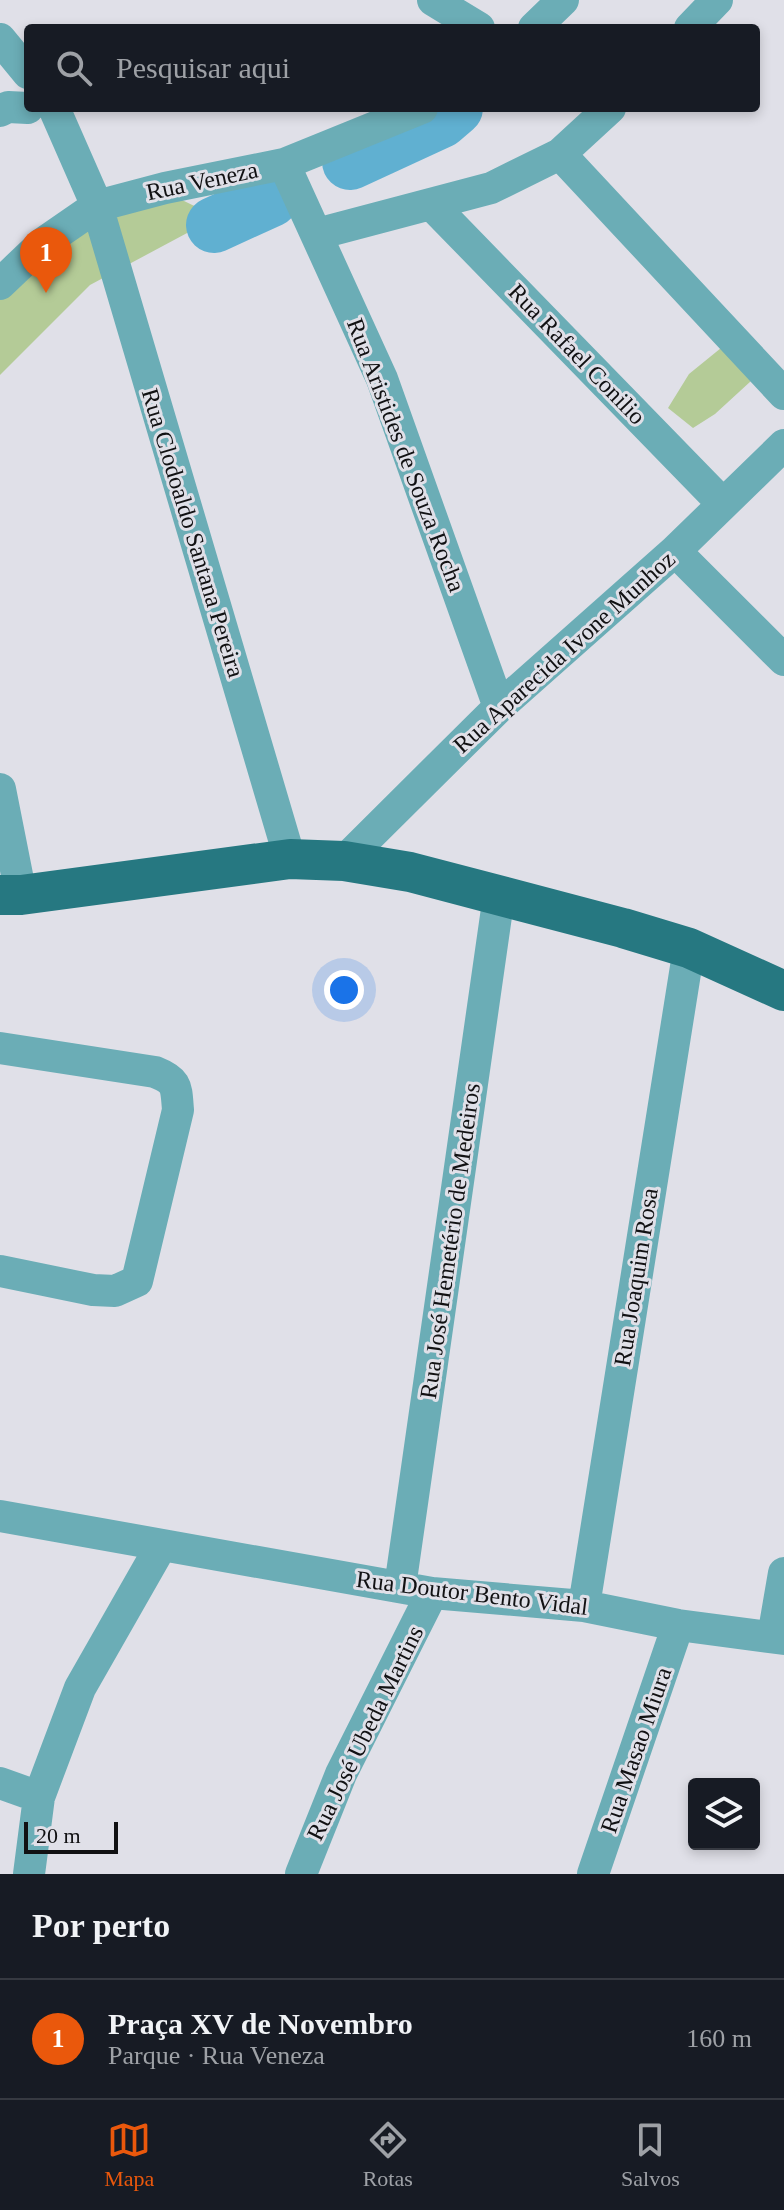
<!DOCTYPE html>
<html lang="pt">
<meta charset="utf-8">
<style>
body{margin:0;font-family:Georgia,serif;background:#20242c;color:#f1f3f6}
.controls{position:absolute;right:24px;bottom:24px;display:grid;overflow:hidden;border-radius:8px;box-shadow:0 4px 12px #0003}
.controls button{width:72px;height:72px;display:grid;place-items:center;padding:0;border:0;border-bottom:2px solid #363941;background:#171b24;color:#f1f3f6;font:40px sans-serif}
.scale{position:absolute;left:24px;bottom:20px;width:94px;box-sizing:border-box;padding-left:8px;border:4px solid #111113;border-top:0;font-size:22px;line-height:28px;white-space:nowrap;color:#111113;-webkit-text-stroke:6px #e0e0e8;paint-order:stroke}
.you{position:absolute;left:344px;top:990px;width:28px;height:28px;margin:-20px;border:6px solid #fff;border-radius:50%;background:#1a73e8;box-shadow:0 0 0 12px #1a73e833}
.badge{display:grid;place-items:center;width:52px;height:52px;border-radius:50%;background:#ea580c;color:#fff;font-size:26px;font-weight:700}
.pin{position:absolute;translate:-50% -66px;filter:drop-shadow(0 2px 4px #0008)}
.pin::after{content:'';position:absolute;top:42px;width:28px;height:24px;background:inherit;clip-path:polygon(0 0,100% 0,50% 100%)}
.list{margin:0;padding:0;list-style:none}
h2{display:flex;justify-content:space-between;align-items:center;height:104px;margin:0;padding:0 32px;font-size:34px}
h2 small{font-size:26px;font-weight:400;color:#9ea1a6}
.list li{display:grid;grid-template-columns:52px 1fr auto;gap:24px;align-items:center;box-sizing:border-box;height:120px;padding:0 32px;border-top:2px solid #363941}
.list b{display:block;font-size:30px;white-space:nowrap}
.list p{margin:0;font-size:26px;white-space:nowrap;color:#9ea1a6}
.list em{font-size:26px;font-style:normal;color:#9ea1a6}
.icon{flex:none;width:44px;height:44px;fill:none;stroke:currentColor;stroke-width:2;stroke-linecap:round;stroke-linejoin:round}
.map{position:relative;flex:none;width:784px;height:1874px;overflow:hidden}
.search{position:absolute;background:#171b24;box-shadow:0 4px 12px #0003;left:24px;right:24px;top:24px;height:88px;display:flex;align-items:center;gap:20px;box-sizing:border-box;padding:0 28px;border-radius:8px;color:#9ea1a6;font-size:30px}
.sheet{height:224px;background:#171b24}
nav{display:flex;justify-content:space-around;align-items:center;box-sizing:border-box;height:112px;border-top:2px solid #363941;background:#171b24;font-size:22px;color:#9ea1a6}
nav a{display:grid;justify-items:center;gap:4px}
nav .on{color:#ea580c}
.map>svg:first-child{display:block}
.green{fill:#b4cb97}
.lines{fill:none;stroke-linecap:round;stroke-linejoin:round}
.river{stroke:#60b0d1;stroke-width:56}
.minor{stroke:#6badb6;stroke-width:32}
.major{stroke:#267881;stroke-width:40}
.labels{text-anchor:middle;stroke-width:6;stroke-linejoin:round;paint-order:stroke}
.street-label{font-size:24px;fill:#111113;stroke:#e0e0e8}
</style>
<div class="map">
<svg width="784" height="1874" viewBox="0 0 784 1874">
<rect width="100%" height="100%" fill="#e0e0e8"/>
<path class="green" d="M139,196L182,200L217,217L90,285L0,375V300L80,235Z
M721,348L751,381L715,414L693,428L668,408L689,374Z"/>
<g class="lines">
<path class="river" d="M350,162L441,120L455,108
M214,225L271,199"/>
<path class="minor" d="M433,0L479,28
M534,28L563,0
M690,28L717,0
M0,39L28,73
M54,108L97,206L290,859
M0,111L8,107L28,108
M560,154L784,394
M284,164L382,379L499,707
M433,206L722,503
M317,234L491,188L560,154L610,108
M0,284L42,244L97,206L165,188L284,164L422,108
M675,551L784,660
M0,789L21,895
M344,861L499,707L675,551L784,445
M0,1048L155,1072C178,1081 176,1087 178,1110L137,1281L115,1291L93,1290L0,1271
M0,1516L432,1593L584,1606L678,1625L784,1639
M400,1587L499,895
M584,1606L689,948
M773,1637L784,1573
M0,1783L39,1797
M29,1874L39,1797L80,1688L161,1546
M301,1874L341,1774L432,1593
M593,1874L678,1625"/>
<path class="major" d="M0,895H21L290,859L344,861L410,872L623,928L689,948L784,991"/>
</g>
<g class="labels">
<g class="street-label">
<text transform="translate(202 181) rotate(-12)" y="8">Rua Veneza</text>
<text transform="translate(577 354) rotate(46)" y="8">Rua Rafael Conilio</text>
<text transform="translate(406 455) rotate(69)" y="8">Rua Aristides de Souza Rocha</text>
<text transform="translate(193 533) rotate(73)" y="8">Rua Clodoaldo Santana Pereira</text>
<text transform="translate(564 652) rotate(-42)" y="8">Rua Aparecida Ivone Munhoz</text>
<text transform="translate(450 1241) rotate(-82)" y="8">Rua José Hemetério de Medeiros</text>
<text transform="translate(636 1277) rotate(-81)" y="8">Rua Joaquim Rosa</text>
<text transform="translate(472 1593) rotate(7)" y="8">Rua Doutor Bento Vidal</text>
<text transform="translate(365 1733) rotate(-64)" y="8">Rua José Ubeda Martins</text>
<text transform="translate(636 1750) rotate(-71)" y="8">Rua Masao Miura</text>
</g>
</g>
</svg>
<div class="controls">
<button><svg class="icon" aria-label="layers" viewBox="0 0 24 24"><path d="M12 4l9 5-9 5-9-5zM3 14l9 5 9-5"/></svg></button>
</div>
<div class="scale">20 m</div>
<div class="you"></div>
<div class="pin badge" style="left:46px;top:293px">1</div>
<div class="search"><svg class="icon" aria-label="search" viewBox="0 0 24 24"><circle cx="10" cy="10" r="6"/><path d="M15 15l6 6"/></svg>Pesquisar aqui</div>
</div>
<section class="sheet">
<h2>Por perto<small></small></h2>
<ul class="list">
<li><span class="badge">1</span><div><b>Praça XV de Novembro</b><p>Parque · Rua Veneza</p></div><em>160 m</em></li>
</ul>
</section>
<nav>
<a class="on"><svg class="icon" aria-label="map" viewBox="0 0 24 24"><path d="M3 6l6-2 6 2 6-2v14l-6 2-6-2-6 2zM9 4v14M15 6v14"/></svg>Mapa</a>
<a><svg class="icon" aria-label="directions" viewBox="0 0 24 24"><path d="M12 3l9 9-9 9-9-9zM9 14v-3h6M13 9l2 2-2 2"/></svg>Rotas</a>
<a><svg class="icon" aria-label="saved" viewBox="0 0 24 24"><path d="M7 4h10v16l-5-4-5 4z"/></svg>Salvos</a>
</nav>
